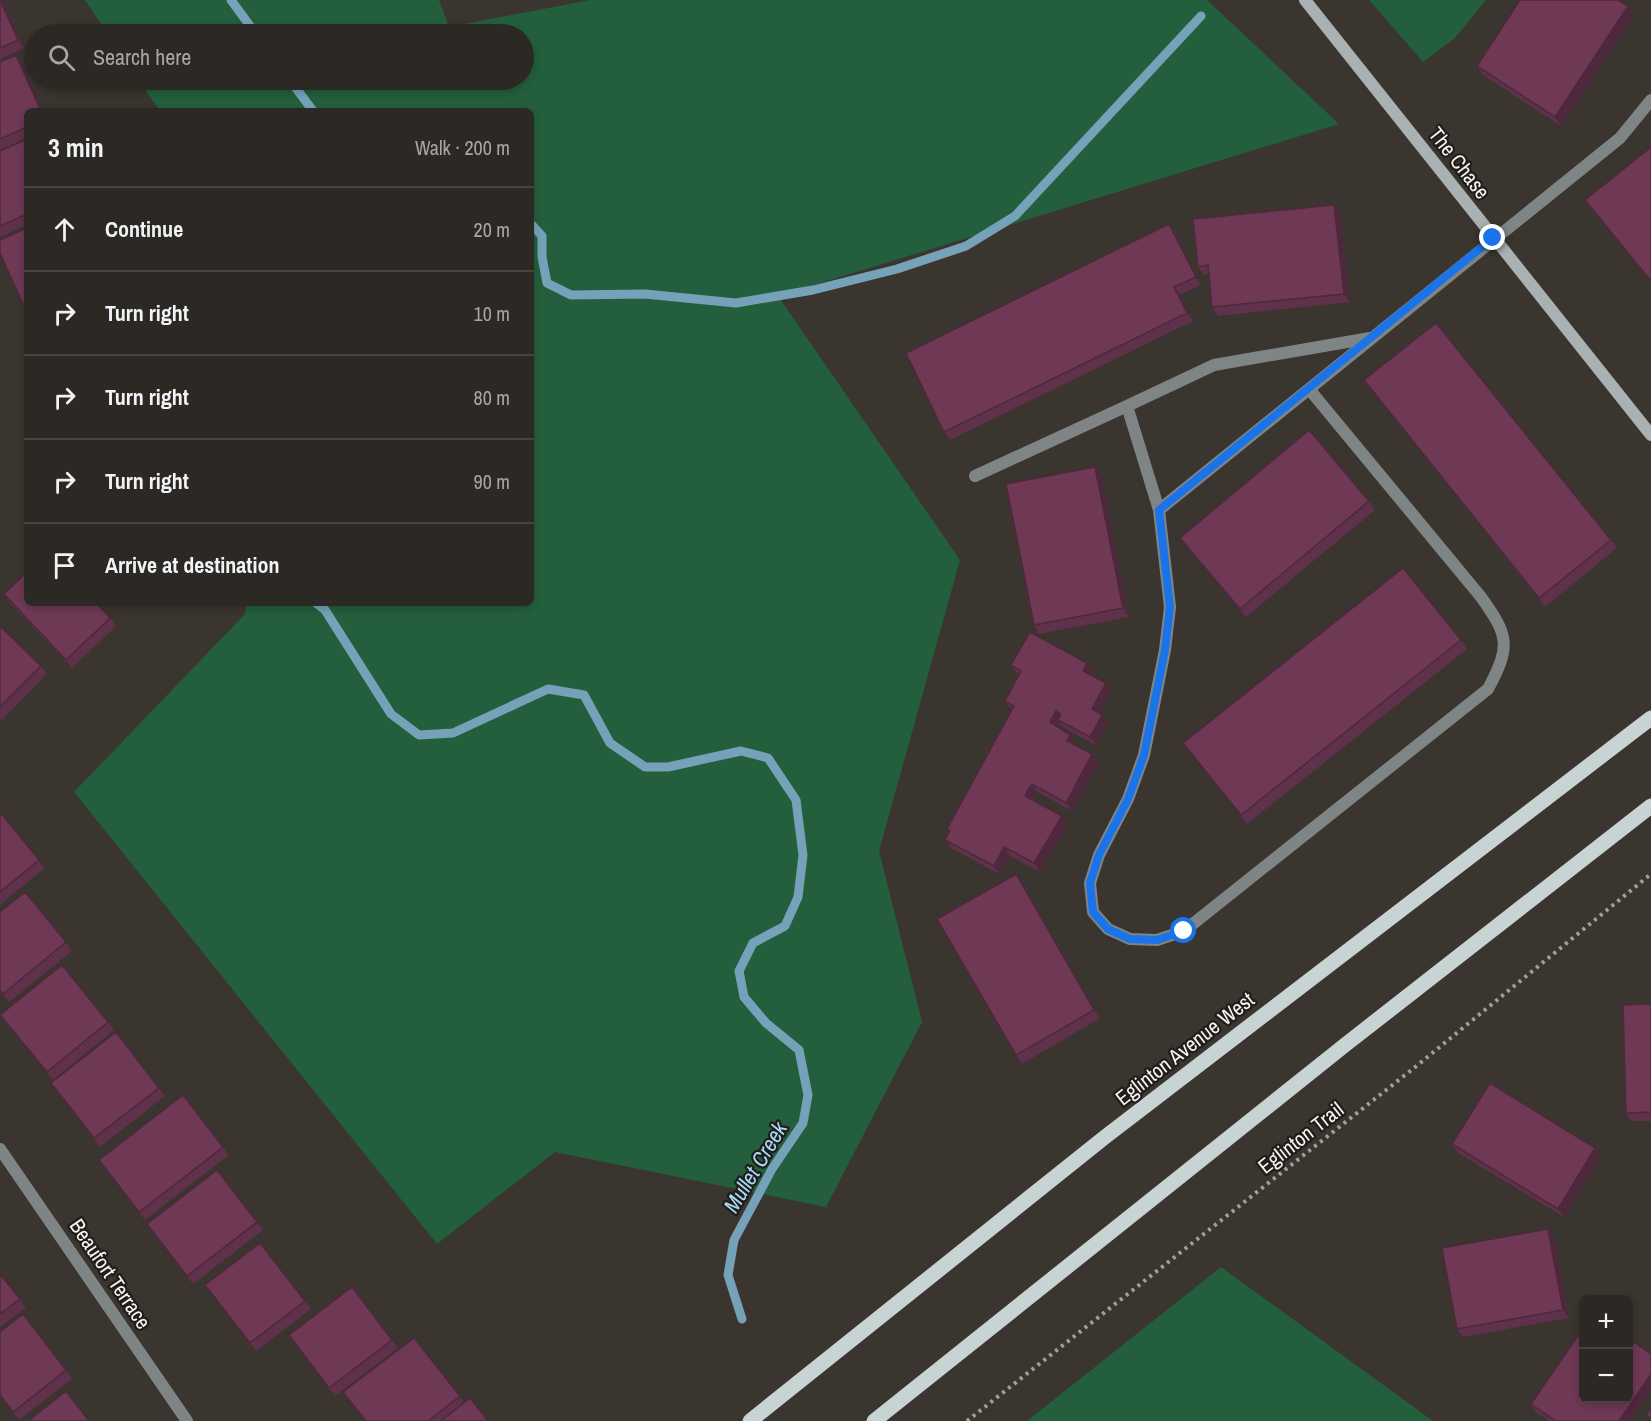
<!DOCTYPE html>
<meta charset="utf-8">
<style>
body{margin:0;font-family:"Archivo Narrow",sans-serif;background:#34302b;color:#f1f3f6}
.controls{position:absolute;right:18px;bottom:18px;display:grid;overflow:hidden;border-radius:9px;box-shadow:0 3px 9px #0003}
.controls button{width:54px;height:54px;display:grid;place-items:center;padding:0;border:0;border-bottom:2px solid #484441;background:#2c2823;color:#f1f3f6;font:30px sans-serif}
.stop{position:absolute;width:18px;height:18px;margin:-14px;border:4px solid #1a73e8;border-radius:50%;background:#fff}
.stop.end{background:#1a73e8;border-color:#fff;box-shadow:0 2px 6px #0008}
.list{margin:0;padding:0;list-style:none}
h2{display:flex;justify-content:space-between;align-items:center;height:78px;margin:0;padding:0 24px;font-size:26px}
h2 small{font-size:20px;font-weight:400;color:#a6a6a6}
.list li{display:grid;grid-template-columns:39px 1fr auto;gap:18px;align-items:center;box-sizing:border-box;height:84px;padding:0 24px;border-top:2px solid #484441}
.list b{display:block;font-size:22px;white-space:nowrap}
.list em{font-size:20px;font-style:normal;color:#a6a6a6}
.icon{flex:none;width:33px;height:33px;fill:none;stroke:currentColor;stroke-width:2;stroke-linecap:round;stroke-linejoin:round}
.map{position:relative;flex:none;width:1651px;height:1421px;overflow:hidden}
.search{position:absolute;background:#2c2823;box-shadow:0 3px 9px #0003;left:24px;top:24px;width:510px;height:66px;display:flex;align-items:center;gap:15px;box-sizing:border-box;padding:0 21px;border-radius:33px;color:#a6a6a6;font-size:22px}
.panel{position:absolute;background:#2c2823;box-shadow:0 3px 9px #0003;left:24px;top:108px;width:510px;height:498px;border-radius:9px}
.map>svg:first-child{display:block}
.green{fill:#235f3d}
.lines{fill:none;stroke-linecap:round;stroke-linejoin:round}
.stream{stroke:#76a2b9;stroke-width:9}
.path{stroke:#a39e99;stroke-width:4;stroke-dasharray:3 4.5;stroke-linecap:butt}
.lane{stroke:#7f8585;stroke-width:12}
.street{stroke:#7f8585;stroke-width:12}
.secondary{stroke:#a9b1b2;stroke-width:12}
.primary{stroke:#c8d3d4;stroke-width:15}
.wall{fill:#5f314a}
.shaded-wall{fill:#4e283c}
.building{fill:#6f3956;stroke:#4e283c;stroke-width:1.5}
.route{stroke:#1a73e8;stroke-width:8}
.labels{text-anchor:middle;stroke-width:4.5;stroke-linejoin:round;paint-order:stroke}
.street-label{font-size:21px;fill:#f8f4f0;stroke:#201d1a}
.water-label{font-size:22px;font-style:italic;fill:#a7dbfa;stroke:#201d1a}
</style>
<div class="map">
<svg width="1651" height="1421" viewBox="0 0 1651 1421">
<rect width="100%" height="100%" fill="#3b352f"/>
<path class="green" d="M85,0H439L449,27L590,0H1207L1339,124L778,296L960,560L879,851L922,1022L826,1207L555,1152L437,1244L74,792L245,614L246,603H531V111H160L138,80H524V34H108Z
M1369,0H1486L1455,38L1423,62Z
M1221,1267L1433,1421H1027Z"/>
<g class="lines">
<path class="stream" d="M231,0L256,34
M290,80L313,111
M531,224L542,236V257L547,283L571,295L645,294L736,303L813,290L897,269L966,246L1015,216L1201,16
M316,603L325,610L391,714L419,735L453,733L548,689L584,695L610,743L645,767H668L741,751L768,758L796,800L803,855L798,897L785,926L753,943L739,971L744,997L766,1023L799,1050L808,1095L803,1123L772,1169L734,1240L728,1275L742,1319"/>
<path class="path" d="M967,1421L1414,1068L1651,874"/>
<path class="lane" d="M1127,406L1214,365L1370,338
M975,476L1127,406L1159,510L1170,607L1165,650L1144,755L1128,799L1099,855L1090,883L1093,912L1108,929L1130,939L1157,940L1184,931L1488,689C1511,646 1509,636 1481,597L1309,389
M1159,510L1620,138L1651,100"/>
<path class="street" d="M0,1149L187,1421"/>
<path class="secondary" d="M1305,0L1651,435"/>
<path class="primary" d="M750,1421L1105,1137L1651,718
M874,1421L1345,1045L1651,806"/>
</g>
<path class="wall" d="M0,0H3L24,48L0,59Z
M1634,15L1561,126L1483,75L1477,66Z
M16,55L22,63L27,111V138L0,150V62Z
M27,139V225L0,237V151Z
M1651,147V282L1585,200Z
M1340,213L1350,302L1218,316L1212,307L1209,274L1204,275L1198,267Z
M1169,224L1175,233L1201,285L1180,295L1193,321L950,440L944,432Z
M27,228V310L23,304Z
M1364,380L1611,540L1617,548L1545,607Z
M1095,467L1101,475L1129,617L1039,634L1034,625Z
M1369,501L1375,510L1246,617L1186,546L1180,538Z
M4,594L110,618L116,626L72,668L10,603Z
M0,626L41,666L47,674L2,720L0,718Z
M1461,640L1467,649L1247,824L1183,743Z
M1011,665L1093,671L1091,675L1106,683L1111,692L1100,713L1102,715L1108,723L1096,745L1064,728L1060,723L1058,727L1070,735L1076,743L1075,745L1098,763L1072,811L1037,792L1034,799L1033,800L1068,824L1040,872L1010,856L999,874L951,848L945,840L949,831L947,829L1012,710L1005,701L1019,675Z
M0,812L45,868L0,905Z
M1022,883L1100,1018L1022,1064L1016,1055Z
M0,912L66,942L72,951L9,1002L0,992Z
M1651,1004V1121H1631L1626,1113Z
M0,1015L108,1022L114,1030L53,1080Z
M51,1083L159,1088L165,1096L100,1147Z
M1452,1144L1595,1148L1601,1156L1564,1217L1458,1153Z
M223,1147L229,1155L145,1220L99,1160Z
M257,1222L263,1230L193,1284L153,1232Z
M1548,1229L1554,1237L1569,1318L1463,1337L1457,1329Z
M0,1274L26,1308L0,1327Z
M205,1285L305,1301L311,1309L256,1351Z
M0,1332L66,1370L72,1379L19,1420L0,1396Z
M289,1335L392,1340L398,1348L335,1396Z
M1651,1354V1390L1630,1421H1549L1537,1413L1531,1404Z
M343,1392L460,1396L464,1403L488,1421H365Z"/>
<path class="shaded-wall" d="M1,0H3L24,48L18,40Z
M1628,6L1634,15L1561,126L1555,117Z
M16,55L22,63L43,111H41Z
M1334,205L1340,213L1350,302L1344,294Z
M1169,224L1175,233L1201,285L1196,277Z
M1174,287L1180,295L1193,321L1187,313Z
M1095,467L1101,475L1129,617L1123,608Z
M1087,663L1093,671L1089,679L1083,671Z
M1106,683L1111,692L1097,717L1092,709Z
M1056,711L1062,719L1058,720L1060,723L1056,730L1050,722Z
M1102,715L1108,723L1096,745L1090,737Z
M1070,735L1076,743L1073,749L1067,741Z
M1092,754L1098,763L1072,811L1066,803Z
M1032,784L1037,792L1031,804L1025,796Z
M1062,816L1068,824L1040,872L1034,863Z
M1004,847L1010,856L999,874L994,866Z
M1016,874L1022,883L1100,1018L1094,1010Z
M1595,1148L1601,1156L1564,1217L1558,1209Z
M1548,1229L1554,1237L1569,1318L1563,1310Z
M1651,1374V1390L1630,1421H1619Z"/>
<path class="building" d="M0,0L18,40L0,48Z
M1520,0H1618L1628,6L1555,117L1477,66Z
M16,55L41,111H27V127L0,139V62Z
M27,139V214L0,226V151Z
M1651,147V281L1585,200Z
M1334,205L1344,294L1212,307L1208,265L1198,267L1193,219Z
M1169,224L1196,277L1174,287L1187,313L944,432L906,353Z
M27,228V302L23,304L0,253V240Z
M1436,323L1611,540L1539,598L1364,380Z
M1309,430L1369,501L1240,609L1180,538Z
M1095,467L1123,608L1034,625L1006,484Z
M1403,568L1461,640L1241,815L1183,743Z
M27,572V603H96L110,618L66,660L4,594Z
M0,626L41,666L0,707Z
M1030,632L1087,663L1083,671L1106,683L1092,709L1102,715L1090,737L1058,720L1061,714L1056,711L1050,722L1070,735L1067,741L1092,754L1066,803L1032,784L1028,790L1025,796L1062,816L1034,863L1004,847L994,866L945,840L950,830L947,829L1014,706L1005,701L1021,671L1011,665Z
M0,812L39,860L0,892Z
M1016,874L1094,1010L1016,1055L937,919Z
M25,892L66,942L3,994L0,990V912Z
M62,965L108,1022L47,1072L0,1015Z
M1651,1004V1112L1626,1113L1623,1005Z
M116,1032L159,1088L94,1138L51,1083Z
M1490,1083L1595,1148L1558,1209L1452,1144Z
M183,1095L223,1147L139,1212L99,1160Z
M217,1170L257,1222L187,1276L147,1224Z
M1548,1229L1563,1310L1457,1329L1442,1248Z
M260,1243L305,1301L250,1343L205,1285Z
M0,1274L20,1299L0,1314Z
M352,1287L392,1340L329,1388L289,1335Z
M23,1314L66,1370L13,1412L0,1395V1332Z
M1584,1327V1398H1629V1339L1651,1354V1374L1619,1421H1556L1531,1404Z
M414,1338L460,1396L428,1421H366L343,1392Z
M66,1391L89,1421H28Z
M470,1398L488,1421H441Z
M1651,1407V1418L1646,1415Z"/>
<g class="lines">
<path class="route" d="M1184,931L1157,940L1130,939L1108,929L1093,912L1090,883L1099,855L1128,799L1144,755L1165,650L1170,607L1159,510L1493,238"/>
</g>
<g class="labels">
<g class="street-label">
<text transform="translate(1459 163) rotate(52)" y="7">The Chase</text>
<text transform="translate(1185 1049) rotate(-38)" y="7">Eglinton Avenue West</text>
<text transform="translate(1301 1138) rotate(-38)" y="7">Eglinton Trail</text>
<text transform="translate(110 1274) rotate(56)" y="7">Beaufort Terrace</text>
</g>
<g class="water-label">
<text transform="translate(755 1167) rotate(-59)" y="8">Mullet Creek</text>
</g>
</g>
</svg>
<div class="controls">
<button>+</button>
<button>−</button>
</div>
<div class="stop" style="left:1184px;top:931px"></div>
<div class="stop end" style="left:1493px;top:238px"></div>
<div class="search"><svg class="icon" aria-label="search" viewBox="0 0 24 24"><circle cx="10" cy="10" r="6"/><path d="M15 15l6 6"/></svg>Search here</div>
<section class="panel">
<h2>3 min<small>Walk · 200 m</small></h2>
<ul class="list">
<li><svg class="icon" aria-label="ahead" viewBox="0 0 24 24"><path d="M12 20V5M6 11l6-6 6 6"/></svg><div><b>Continue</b></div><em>20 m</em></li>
<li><svg class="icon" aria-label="right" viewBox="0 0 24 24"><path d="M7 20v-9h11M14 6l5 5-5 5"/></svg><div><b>Turn right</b></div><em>10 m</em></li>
<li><svg class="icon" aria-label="right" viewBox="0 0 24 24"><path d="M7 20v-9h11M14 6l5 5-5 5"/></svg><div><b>Turn right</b></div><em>80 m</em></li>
<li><svg class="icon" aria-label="right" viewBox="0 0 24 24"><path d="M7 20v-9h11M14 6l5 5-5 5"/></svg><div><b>Turn right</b></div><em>90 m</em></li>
<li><svg class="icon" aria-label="arrive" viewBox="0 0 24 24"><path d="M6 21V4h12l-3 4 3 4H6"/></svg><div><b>Arrive at destination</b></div></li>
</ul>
</section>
</div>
